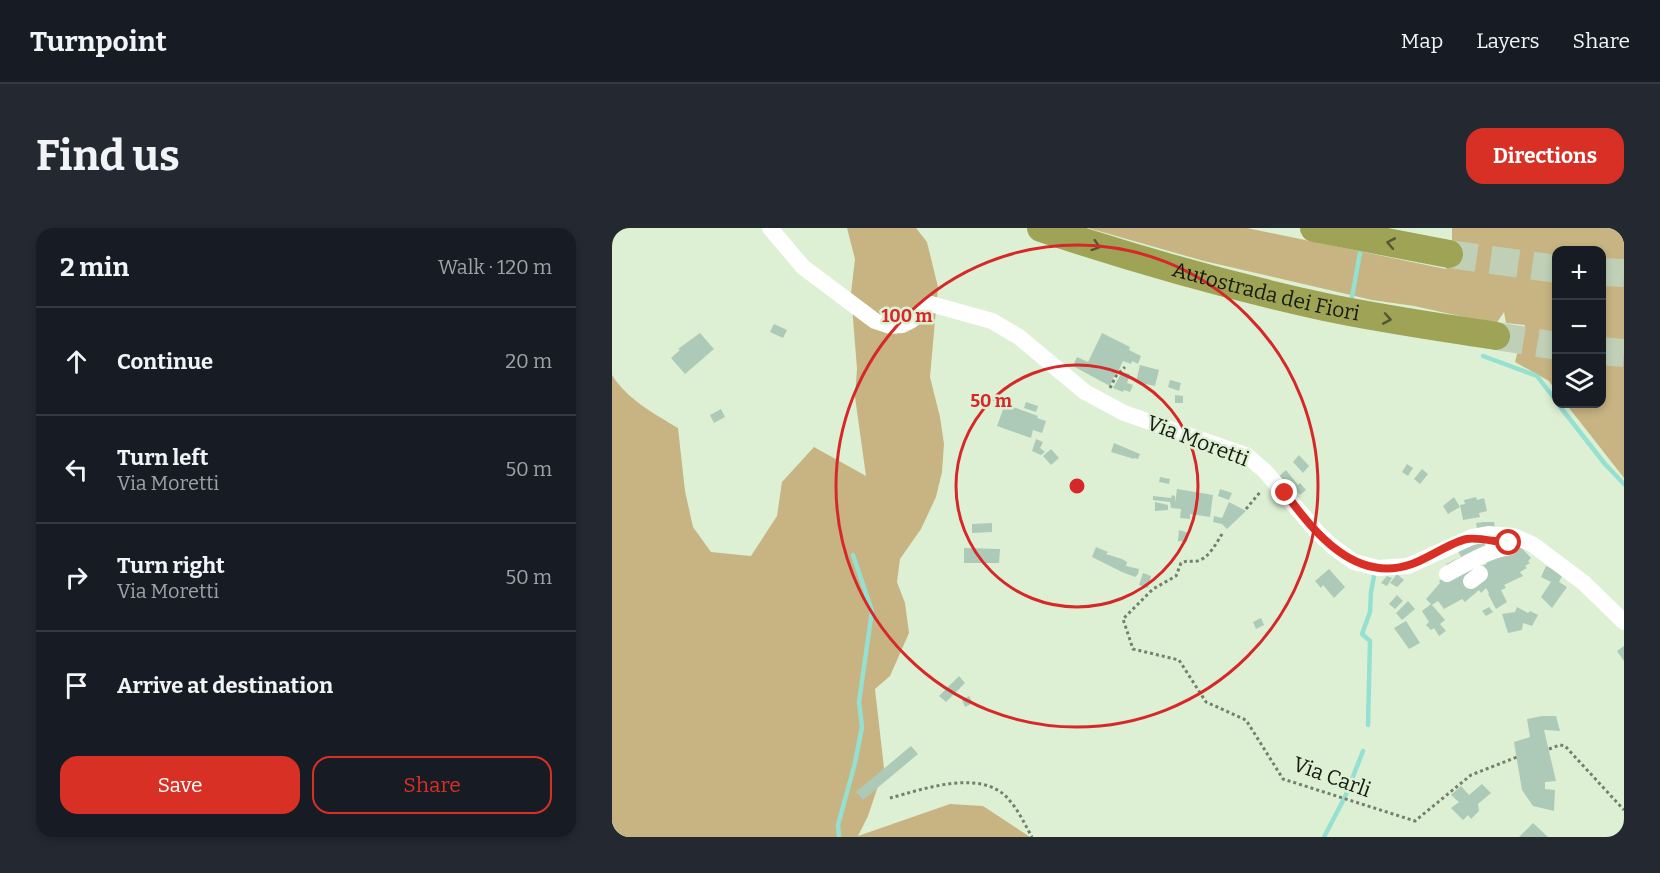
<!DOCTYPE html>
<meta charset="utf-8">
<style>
body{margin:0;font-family:Bitter,serif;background:#242831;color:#f1f3f6}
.controls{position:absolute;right:18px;top:18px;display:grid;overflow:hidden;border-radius:12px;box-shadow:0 3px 9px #0003}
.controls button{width:54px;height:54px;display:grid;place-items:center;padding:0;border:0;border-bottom:2px solid #363941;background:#171b24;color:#f1f3f6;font:30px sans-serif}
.stop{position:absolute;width:18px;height:18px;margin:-14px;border:4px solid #d93025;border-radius:50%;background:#fff}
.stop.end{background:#d93025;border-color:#fff;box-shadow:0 2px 6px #0008}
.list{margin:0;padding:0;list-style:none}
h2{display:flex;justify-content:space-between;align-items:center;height:78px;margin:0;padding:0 24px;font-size:26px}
h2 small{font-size:20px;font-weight:400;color:#9ea1a6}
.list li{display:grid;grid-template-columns:39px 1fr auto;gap:18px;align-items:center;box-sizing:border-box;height:108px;padding:0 24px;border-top:2px solid #363941}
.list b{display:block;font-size:22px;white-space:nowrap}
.list p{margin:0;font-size:20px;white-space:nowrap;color:#9ea1a6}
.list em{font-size:20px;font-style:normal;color:#9ea1a6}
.actions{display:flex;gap:12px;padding:18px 24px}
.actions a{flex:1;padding:14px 0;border:2px solid #d93025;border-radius:18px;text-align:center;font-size:21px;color:#d93025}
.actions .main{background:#d93025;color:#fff}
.icon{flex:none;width:33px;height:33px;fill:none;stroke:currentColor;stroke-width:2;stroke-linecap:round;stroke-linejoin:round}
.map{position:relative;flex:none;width:1012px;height:609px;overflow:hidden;border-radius:18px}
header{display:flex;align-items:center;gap:36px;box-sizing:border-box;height:84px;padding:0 30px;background:#171b24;border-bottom:2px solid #363941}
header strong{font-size:28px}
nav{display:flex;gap:33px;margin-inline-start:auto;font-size:21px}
.intro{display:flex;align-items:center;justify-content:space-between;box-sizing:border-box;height:144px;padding:0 36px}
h1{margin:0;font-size:42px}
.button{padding:15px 27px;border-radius:18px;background:#d93025;color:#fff;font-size:21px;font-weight:700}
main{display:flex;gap:36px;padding:0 36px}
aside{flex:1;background:#171b24;border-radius:18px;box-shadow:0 3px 9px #0003}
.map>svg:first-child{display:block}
.green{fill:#c7b482}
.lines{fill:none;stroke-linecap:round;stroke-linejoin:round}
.stream{stroke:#95e0d1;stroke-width:4.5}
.building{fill:#accab7}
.highway-tunnel{stroke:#c0d0b7;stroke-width:28;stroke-dasharray:28 14;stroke-linecap:butt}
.path{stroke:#74806e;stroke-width:3;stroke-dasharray:3 3;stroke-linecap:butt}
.street{stroke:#fff;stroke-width:16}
.highway{stroke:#9ea356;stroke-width:28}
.oneway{stroke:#535830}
.route{stroke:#d93025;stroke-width:8}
.ring{fill:none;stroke:#d62828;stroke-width:3}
.labels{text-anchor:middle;stroke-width:5;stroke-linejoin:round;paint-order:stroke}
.street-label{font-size:21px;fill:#151b11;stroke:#def0d4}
.centre{fill:#d62828;stroke:#def0d4;stroke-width:3}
.ring-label{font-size:18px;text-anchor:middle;font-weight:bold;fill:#d62828;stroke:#def0d4;stroke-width:5;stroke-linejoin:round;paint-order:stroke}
</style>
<header>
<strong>Turnpoint</strong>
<nav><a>Map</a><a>Layers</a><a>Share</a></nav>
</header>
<div class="intro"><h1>Find us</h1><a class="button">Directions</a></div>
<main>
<aside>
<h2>2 min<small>Walk · 120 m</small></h2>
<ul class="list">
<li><svg class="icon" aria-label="ahead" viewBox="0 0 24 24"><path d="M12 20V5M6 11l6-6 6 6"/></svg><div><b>Continue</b></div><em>20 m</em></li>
<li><svg class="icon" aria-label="left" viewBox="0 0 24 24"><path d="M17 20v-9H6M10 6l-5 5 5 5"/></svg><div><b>Turn left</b><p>Via Moretti</p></div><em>50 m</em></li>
<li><svg class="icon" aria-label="right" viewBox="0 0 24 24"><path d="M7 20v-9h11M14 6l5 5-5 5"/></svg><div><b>Turn right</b><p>Via Moretti</p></div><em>50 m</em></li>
<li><svg class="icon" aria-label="arrive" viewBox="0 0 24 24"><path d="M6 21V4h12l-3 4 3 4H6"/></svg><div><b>Arrive at destination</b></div></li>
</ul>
<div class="actions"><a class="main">Save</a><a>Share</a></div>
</aside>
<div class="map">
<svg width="1012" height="609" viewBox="0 0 1012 609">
<rect width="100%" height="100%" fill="#def0d4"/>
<path class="green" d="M235,0H304L315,14L326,59L318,149L328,189L332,216L330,244L324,269L309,301L288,331L285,354L293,375L297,405L278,448L263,461L272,540L256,588L246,608L338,576L371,578L418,609H0V147C15,171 41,185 66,200L73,263L81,299L99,324L139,328L165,288L170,254L202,219L254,248L243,169L245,141L239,65L243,31Z
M476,0H635L834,41L840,20V0H1012V250L954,176H990V22H945L944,163L937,153L903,134L913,97L894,95L892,84L884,96L802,78L760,72L592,33Z"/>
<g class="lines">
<path class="stream" d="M740,69L748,25
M871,128L925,148L945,174
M946,176L993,236L1012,256
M756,497L758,413L750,406L758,384L759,364L762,348
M227,609L226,597L243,535L250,499L247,474L260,383L241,327
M712,609L733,569L751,523"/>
</g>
<path class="building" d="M162,96L175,102L171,110L158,104Z
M88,105L102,121L73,146L59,130L68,122L66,121Z
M490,105L518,119L517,122L529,128L526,136L520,133L519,136L511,133L506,144L504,143L498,158L461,138L465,129L476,134Z
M528,137L547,142L543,158L524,154Z
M510,144L518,146L515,155L521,157L518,164L512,162L511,164L501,160Z
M558,152L569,155L567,163L556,159Z
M563,167L571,168V175H563Z
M414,174L426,178L424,184L412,180Z
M393,176L426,188L425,190L434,193L430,205L421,202L419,210L385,198Z
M109,181L113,189L102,195L98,187Z
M424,211L431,214L428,220L433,224L429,227L420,223Z
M502,215L528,226L526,231L522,230V231L499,224Z
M439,221L447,230L439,237L431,228Z
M687,227L697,238L691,245L681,234Z
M795,236L801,240L796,248L790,244Z
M810,241L816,246L808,256L802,251Z
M674,242L686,257L688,255L694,262L688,267L681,260L677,263L665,250Z
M548,249L558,251L557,256L547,254Z
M565,261L601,267L598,289L578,286V291L568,290L569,281L559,280L558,274L541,272V268L559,270L560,267L563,268V275Z
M608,261L620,265L617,272L606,268Z
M842,269L848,279L836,286L831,278Z
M864,269L865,272L872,270L875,283L867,285L868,289L851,292L848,277L853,276L852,272Z
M543,274L556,277V282L543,283Z
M617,274L634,283L615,301L610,296L601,294L602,288L610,290Z
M872,294H882L883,299L865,300L864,295Z
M380,295V304L360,305V296Z
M567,302L577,305L575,314L566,313Z
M872,315L874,319L837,342L834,336L849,329L846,323L854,318Z
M906,316L919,330L916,333L918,335L913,338L915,340L908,344L911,348L892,357L894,360L889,362L895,374L884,381L876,366L877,365L874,360L869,365L867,362L853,374L850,371L832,381L826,373L820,377L833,392L828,396L834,403L827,408L822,400L819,402L814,397L817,394L810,383L819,376L814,371L828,355L827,353L833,349L866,339L874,341L871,337L875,336L871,328Z
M484,319L496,324L494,326L510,331L515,334L514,338L527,341L526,346L523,349L510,344L480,329Z
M352,320L388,321L387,335H352Z
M934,338L951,346L947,354L955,359L940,380L929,369L939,354L929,349Z
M717,341L733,359L722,370L711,357L709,360L703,353Z
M531,345L539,348L536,360L527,357Z
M785,346L792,352L785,359L778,355Z
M775,348L780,350L775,358L769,355Z
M785,367L791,373L783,381L777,376Z
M796,373L803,381L790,392L784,385Z
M877,379L881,384L874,388L870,383Z
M905,379L916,385L918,383L926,387L920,398L911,395L910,402L896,405L890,386L903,384Z
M649,390L652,397L644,401L641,394Z
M794,393L808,415L797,421L782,400Z
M1012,418V433L1005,423Z
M347,448L353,455L334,474L327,468Z
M357,468L361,475L353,479L350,472Z
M930,488H944L948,503L932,502L944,553L933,554V561L943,562L942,583L921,578L910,562L902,514L918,509L915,491Z
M299,518L306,526L251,572L244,564Z
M870,556L879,565L866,576L867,583L859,591L856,587L851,592L839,580L847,574L839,567L849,558L857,567Z
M921,595L936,609H907Z"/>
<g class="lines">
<path class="highway-tunnel" d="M837,26L945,41
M990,44L1012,45
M884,108L945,118
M990,123L1012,125"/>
<path class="path" d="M498,160L504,148L513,139
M634,281L649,263
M610,306C604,316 596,331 585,333C578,334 575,332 569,335L564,348L541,361L511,391L521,421L567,432L594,474L634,492L671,551L803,593L859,547L905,529
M937,521L948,517L953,518L1012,582
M278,570C312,561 372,539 398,573C407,583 413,597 420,609"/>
<path class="street" d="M158,0L191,39L263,93L278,98L290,97L300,92L319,76L380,93L407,109L473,164L512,185L634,227L653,243L706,305L720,318L742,334L766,340L796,338L860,309L876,306L901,308L920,316L972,355L1012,394
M835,346C857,334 874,323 898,319L899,317L881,314
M859,353L868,346"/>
<g class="highway">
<path id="s1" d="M429,0C522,31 617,58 713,79C770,91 827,99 884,108"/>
<path d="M702,0L837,26"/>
</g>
</g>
<defs><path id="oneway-chevron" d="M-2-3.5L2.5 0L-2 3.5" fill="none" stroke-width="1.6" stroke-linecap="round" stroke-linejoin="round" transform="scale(1.5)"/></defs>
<g class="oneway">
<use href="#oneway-chevron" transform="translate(779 15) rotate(-169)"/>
<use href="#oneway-chevron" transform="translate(484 18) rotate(18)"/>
<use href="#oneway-chevron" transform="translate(775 91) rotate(10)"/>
</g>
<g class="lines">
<path class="route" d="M673,265C703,305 743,356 800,336C817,330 839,314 855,311C865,309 885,314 897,315"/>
</g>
<g class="ring">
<circle cx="465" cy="258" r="121"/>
<circle cx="465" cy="258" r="241"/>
</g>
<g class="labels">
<g class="street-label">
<text dy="7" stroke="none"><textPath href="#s1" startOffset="234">Autostrada dei Fiori</textPath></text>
<text transform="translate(586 213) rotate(21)" y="7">Via Moretti</text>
<text transform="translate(720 549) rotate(20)" y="7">Via Carli</text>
</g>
</g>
<circle cx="465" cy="258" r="9" class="centre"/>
<g class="ring-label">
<text x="295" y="94">100 m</text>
<text x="379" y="179">50 m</text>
</g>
</svg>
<div class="controls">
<button>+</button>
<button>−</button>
<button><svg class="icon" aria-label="layers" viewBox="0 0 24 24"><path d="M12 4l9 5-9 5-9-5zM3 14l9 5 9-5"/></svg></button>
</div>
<div class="stop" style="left:897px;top:315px"></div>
<div class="stop end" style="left:673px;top:265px"></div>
</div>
</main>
